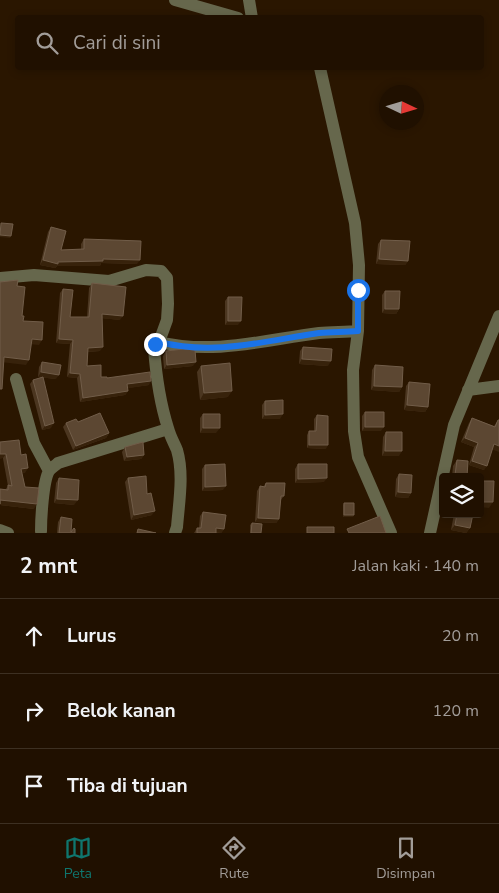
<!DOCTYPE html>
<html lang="id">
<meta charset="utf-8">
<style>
body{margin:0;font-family:"Nunito Sans",sans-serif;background:#28190a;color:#f1f3f6}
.controls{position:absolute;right:15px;bottom:15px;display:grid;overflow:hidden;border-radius:5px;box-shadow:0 2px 8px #0003}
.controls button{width:45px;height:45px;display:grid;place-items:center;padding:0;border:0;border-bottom:1px solid #3d3022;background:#201000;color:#f1f3f6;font:25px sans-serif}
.compass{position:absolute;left:379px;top:85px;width:45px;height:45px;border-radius:50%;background:#201000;box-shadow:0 2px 8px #0003;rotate:94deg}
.stop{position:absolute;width:15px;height:15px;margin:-11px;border:4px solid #1a73e8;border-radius:50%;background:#fff}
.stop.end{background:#1a73e8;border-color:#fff;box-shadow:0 1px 5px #0008}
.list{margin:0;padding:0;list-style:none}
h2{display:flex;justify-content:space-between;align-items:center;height:65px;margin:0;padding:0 20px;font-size:21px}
h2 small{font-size:16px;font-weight:400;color:#a29d99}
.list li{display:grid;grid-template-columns:32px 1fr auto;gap:15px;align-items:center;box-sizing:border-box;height:75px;padding:0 20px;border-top:1px solid #3d3022}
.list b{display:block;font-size:19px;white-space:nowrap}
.list em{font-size:16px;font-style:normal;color:#a29d99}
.icon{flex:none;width:28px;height:28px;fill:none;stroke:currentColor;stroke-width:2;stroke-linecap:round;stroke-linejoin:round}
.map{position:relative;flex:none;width:499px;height:533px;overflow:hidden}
.search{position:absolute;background:#201000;box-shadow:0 2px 8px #0003;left:15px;right:15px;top:15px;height:55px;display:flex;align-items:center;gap:12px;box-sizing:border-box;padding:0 18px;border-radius:5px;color:#a29d99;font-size:19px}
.sheet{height:290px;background:#201000}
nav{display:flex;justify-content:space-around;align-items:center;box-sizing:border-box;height:70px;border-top:1px solid #3d3022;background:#201000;font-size:14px;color:#a29d99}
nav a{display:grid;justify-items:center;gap:2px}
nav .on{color:#0f766e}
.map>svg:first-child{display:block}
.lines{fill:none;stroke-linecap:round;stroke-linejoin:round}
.minor{stroke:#66674c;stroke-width:12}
.wall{fill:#4b3620}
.shaded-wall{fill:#37220b}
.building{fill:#5c4732;stroke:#715d49}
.route{stroke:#1a73e8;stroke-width:6}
</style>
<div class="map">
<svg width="499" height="533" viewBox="0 0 499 533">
<rect width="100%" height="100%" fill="#2a1600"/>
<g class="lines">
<path class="minor" d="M175,0L238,18
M249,0L252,18
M320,68L355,223L359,265L358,331L353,370L354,431L358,457L391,533
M0,278L34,275L109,281L146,270L161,271L167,278L168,304L167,320L159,342
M16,379L34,443L49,471
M468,390L499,386
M0,530L8,533
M41,531C41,519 43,481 49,471C51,468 55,466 58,463L168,429
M175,533L177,527C179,502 184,474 177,450C174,443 170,436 168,428C160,403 156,375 154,348L155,344L159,342C214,355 264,340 319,333C332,332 345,332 358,331
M430,533L454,425L499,316"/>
</g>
<path class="wall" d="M51,227L61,250L81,249V244L84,239L137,264L101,263L100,266H57L55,268L40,265L48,232Z
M381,240L408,261L405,265L376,264L378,244Z
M92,283L120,320L102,318L100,351L88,352L87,366L101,377L149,385L127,388L128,391L125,395L80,402L77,378L67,377L70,344L56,343L60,293L63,289L70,317H87L89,288Z
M385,291L399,309L396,314L382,313V295Z
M228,297L238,325H225V301Z
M303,347L328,366L299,364L300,351Z
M166,351L193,366L164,369L163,356Z
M42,362L56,379L38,377L39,367Z
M375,365L402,387L399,392L371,390L372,370Z
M201,366L228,397L200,400L197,372Z
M33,380L51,428L42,430L30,384Z
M409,382L428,407L425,412L404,410L406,386Z
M265,401L280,419H262V405Z
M365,412L381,431H362V416Z
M203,414L216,433H200V418Z
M317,415L326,449L307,448V435L309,431H314V419Z
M472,418L494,426L498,420L492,449L484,470L469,465L474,447L461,442L469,423Z
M66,423L109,433L106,438L73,450L63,427Z
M386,432L399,456H382L383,437Z
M0,442L21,455L25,473H22L25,487L34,509L0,505V489L5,490L8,486Z
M125,447L144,455L141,459L124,461L122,452Z
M457,460L467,477H452L453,466Z
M298,464L324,482L295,483V469Z
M205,465L223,490L202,491V469Z
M399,474L411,493L408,498L395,497L396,479Z
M59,478L74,505L54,503L56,483Z
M128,478L147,494L152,515L131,520L125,482Z
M266,483L284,496L280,501L279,519L276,523L255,522L257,491L260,486L263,487Z
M344,503L353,517H343V505Z
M203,512L224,529L221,533H194L197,528H199L200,516Z
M454,514H473L470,528L466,533L451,530Z
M61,517L71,532L75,533H57L58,522Z
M252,523L261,533H250V525Z"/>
<path class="shaded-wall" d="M0,235L11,236L10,238L0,237Z
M103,259L140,260L137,264L101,263L100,266H57L55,268L40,265L43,260L58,262Z
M379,259L408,261L405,265L376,264Z
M385,309H399L396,314L382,313Z
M102,314L123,316L120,320L99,318Z
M228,321H241L238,325H225Z
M32,339L42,340L39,345L29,344Z
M59,339L73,340L70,344L56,343Z
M103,347L100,351L86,352L88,348Z
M4,357L29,360L26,365L1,362Z
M302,359L331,361L328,366L299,364Z
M196,362L193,366L164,369L167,365Z
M41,372L59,375L56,379L38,377Z
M70,373L80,374L77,378L67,377Z
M151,381L149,385L124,389L127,384Z
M374,386L402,387L399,392L371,390Z
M128,391L125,395L80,402L83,398Z
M232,391L228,397L200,400L204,393Z
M407,405L428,407L425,412L404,410Z
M283,414L280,419H262L265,415Z
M54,423L51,428L42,430L45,426Z
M365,427H384L381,431H362Z
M203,428H220L216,433H200Z
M109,433L106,438L73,450L76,446Z
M465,438L478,443L474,447L461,442Z
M494,444L499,446V452L491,449Z
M309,445H328L326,449L307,448Z
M385,451H402L399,456H382Z
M0,454H6L3,458L0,459Z
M144,455L141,459L124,461L127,457Z
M472,461L487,466L484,470L469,465Z
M28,468L25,473L18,474L21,469Z
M327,478L324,482L295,483L298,479Z
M226,486L223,490L202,491L205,487Z
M398,492L411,493L408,498L395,497Z
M57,499L78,500L74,505L54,503Z
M0,500L37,504L34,509L0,505Z
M480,502H493L489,508L480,507Z
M155,511L152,515L131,520L134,515Z
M344,515H354L353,517H343Z
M258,518L279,519L276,523L255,522Z
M455,525L470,528L466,533L451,530Z
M216,528L224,529L221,533L213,532Z"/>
<path class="building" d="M1,223L13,224L11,236L0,235Z
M51,227L66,231L61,250L84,249V239L141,241L140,260L103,259V261L58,262V264L43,260Z
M381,240L410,241L408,261L379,259Z
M18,280L17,286L25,287L22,316H24L23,321L43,322L42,340L32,339L29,360L4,357L2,389H0V282Z
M92,283L126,287L123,316L102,314L103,347L88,348L87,366L101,365V377H107V378L150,372L151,381L127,384L128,391L83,398L80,374L70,373L73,340L59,339L63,289L73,290L70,317H89Z
M385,291H400L399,309H385Z
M228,297H242L241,321H228Z
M303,347L332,349L331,361L302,359Z
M183,349L195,350L196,362L167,365L166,351Z
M42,362L61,365L59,375L41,372Z
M230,363L232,391L204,393L201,366Z
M375,365L403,367L402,387L374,386Z
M43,377L54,423L45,426L33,380Z
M409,382L430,384L428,407L407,405Z
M283,400V414L265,415V401Z
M365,412H384V427H365Z
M100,413L109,433L76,446L66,423L76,419L78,422Z
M203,414H220V428H203Z
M317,415L328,416V445H309V431H316Z
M472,418L495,427L498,420H499V446L494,444L487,466L472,461L478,443L465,438Z
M386,432H402V451H385Z
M19,440L21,455L26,454L28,468L21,469L25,487L39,488L37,504L0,500V504V489L8,490V485L12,486L6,454H0V442Z
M143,442L144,455L127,457L125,447Z
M457,460L468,461L467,477H457V475H455Z
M225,464L226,486L205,487V465Z
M298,464H327V478L298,479Z
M399,474L412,475L411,493L398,492Z
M146,476L147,494L151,493L155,511L134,515L128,478Z
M59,478L79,480L78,500L57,499Z
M480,481H494L493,502H480Z
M266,483H285L284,496H281L279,519L258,518L260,486L265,487Z
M344,503H354V515H344Z
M203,512L226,515L224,529L216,528V533H197V528H201Z
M457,514H473L470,528L455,525Z
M380,516L386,533H349L347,529Z
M61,517L72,519L71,532L74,528L75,529V533H59Z
M252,523L262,524L261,533H251Z
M307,527H334V533H307Z
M138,529L156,533H137Z"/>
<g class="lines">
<path class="route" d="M155,344L159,342C215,356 264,341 319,333C332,332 345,332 358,331V290"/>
</g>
</svg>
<div class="controls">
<button><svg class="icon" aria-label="layers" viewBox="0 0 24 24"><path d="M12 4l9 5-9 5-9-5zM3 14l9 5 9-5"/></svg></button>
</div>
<svg class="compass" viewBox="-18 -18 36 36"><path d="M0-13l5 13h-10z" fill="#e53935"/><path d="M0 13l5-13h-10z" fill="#a29d99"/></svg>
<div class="stop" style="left:358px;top:290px"></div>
<div class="stop end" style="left:155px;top:344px"></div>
<div class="search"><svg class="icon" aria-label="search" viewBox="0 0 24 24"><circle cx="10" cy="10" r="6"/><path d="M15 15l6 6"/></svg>Cari di sini</div>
</div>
<section class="sheet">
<h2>2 mnt<small>Jalan kaki · 140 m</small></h2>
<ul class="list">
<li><svg class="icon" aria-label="ahead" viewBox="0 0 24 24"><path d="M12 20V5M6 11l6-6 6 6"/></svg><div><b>Lurus</b></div><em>20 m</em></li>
<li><svg class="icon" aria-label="right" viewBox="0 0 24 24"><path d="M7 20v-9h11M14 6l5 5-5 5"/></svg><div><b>Belok kanan</b></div><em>120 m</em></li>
<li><svg class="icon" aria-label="arrive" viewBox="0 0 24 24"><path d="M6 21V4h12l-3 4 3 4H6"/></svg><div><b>Tiba di tujuan</b></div></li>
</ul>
</section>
<nav>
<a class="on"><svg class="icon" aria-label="map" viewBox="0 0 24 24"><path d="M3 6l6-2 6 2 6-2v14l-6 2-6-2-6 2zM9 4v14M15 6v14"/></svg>Peta</a>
<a><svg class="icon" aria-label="directions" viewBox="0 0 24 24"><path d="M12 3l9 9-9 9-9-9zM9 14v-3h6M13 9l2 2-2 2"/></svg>Rute</a>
<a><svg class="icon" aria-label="saved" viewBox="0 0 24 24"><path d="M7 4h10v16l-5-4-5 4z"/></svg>Disimpan</a>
</nav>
